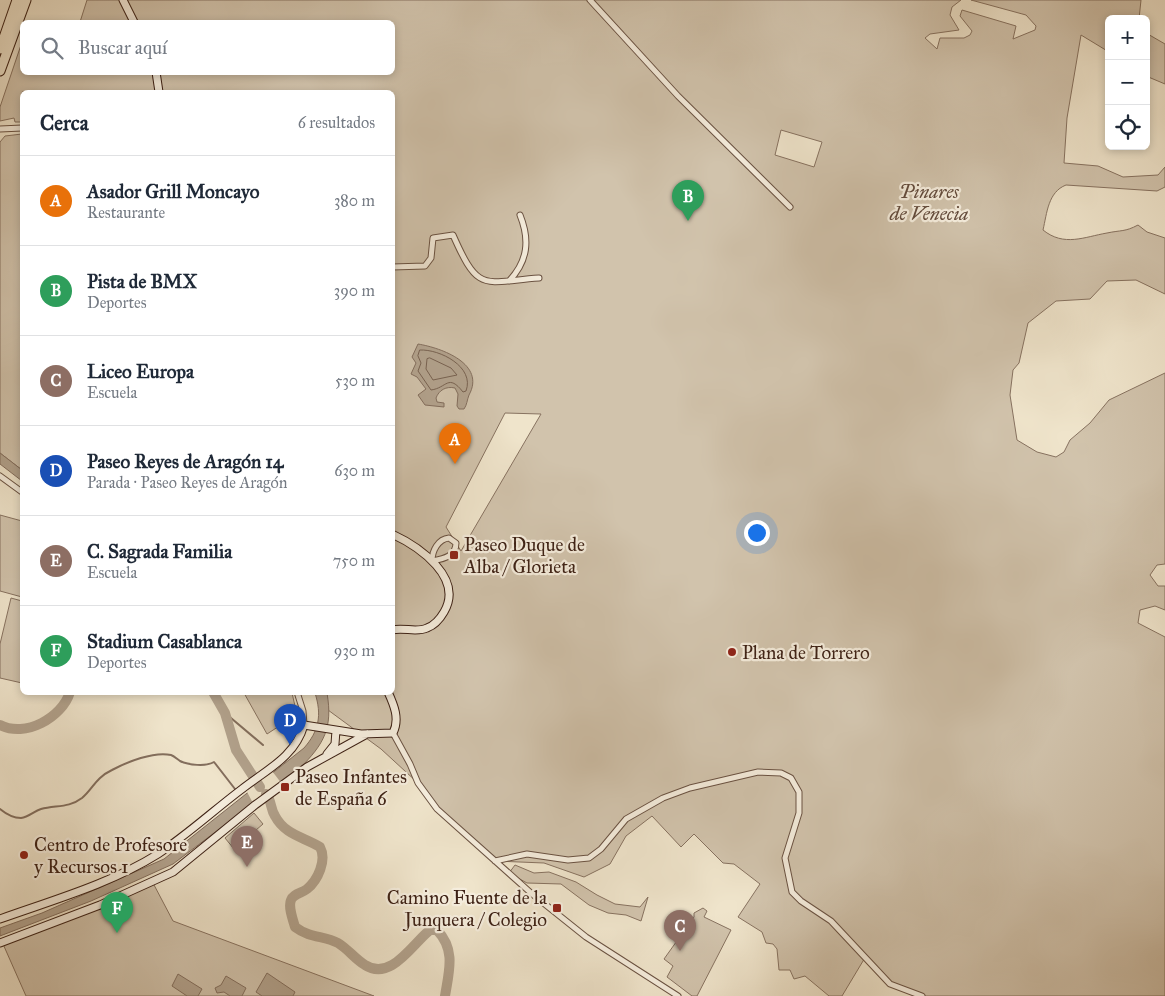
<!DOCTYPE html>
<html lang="es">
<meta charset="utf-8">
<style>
body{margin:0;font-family:"IM FELL Great Primer",serif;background:#f2f2f3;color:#1f2937}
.controls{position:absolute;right:15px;top:15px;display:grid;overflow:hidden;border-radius:8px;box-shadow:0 2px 8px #0003}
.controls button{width:45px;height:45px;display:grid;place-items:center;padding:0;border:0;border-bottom:1px solid #e0e1e3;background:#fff;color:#1f2937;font:25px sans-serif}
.you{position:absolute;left:756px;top:532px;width:18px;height:18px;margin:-12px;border:4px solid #fff;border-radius:50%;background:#1a73e8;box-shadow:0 0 0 8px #1a73e833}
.badge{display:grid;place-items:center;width:32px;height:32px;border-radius:50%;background:#8f2418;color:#fff;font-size:16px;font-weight:700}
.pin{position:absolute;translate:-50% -41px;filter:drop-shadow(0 1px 2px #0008)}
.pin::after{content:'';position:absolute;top:26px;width:18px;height:15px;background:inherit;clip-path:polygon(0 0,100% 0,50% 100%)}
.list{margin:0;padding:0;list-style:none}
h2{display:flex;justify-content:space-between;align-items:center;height:65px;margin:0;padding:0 20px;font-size:21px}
h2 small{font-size:16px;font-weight:400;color:#747a83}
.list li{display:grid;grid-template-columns:32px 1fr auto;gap:15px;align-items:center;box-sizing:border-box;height:90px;padding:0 20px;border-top:1px solid #e0e1e3}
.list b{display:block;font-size:19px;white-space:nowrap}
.list p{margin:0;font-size:16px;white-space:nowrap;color:#747a83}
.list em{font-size:16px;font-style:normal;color:#747a83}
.icon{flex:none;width:28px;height:28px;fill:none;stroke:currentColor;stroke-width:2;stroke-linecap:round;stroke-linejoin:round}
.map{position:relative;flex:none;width:1165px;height:996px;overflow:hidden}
.search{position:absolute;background:#fff;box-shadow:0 2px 8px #0003;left:20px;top:20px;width:375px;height:55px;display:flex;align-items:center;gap:12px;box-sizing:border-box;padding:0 18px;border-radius:8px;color:#747a83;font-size:19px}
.panel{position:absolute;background:#fff;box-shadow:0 2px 8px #0003;left:20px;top:90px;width:375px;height:605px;border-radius:8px}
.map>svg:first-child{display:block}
.green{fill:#d1c3ac;stroke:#877260;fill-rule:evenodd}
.water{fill:#b2a28d;stroke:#836e5d}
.pier{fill:#efe4cb}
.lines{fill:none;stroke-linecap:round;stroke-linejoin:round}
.shore{stroke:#786251;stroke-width:1}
.stream{stroke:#836e5d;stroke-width:2}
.river{stroke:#b2a28d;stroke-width:10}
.street-casing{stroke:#6a5242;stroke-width:7}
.secondary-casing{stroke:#3d2115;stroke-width:9}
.highway-casing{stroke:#3d2115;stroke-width:11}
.street{stroke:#f5eddd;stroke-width:5}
.secondary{stroke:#f5eddd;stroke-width:7}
.highway{stroke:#efe4cb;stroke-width:9}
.poi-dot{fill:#8f2418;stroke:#f5eddd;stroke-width:2}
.labels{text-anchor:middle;stroke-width:4.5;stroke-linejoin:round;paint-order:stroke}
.park-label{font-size:19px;font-style:italic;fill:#624a3b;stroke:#f5eddd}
.poi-label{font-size:19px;fill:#3d2115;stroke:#f5eddd;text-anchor:start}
</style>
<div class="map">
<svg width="1165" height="996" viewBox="0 0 1165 996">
<rect width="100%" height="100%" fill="#efe4cb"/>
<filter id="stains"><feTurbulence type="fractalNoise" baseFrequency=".004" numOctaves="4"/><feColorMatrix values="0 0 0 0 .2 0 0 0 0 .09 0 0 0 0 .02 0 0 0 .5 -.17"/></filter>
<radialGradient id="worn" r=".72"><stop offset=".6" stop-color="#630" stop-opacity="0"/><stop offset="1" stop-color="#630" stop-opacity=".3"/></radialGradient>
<path class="green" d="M87,0H961L952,7L950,15L959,30L930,34L925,38L937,49L940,38H964L970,35L972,31L960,16L962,10L1016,26L1013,39L1035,30L1036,26L1026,15L971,0H1141L1139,19H1109V52L1081,35L1067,118L1064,163L1098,166L1123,177L1158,175L1165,167V187L1157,191L1066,185C1048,192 1047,213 1043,230C1064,247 1084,237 1107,233C1121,230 1125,232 1138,225L1147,232L1165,238V294L1136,280L1107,281L1090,299L1056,301L1028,323L1019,363L1013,370L1010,395L1017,440L1037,452L1056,457L1064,452L1070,440L1090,423L1109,400L1165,373V564L1157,565L1150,575L1158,586H1165V610L1155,606L1140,610L1138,623L1165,637V996H922L890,984L866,956L842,996H829L805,976L794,979L790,970H779L777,949L773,944L766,943L762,932L738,917L760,884L734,864L723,863L694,834L681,847L652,816L626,836L610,864L584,877L544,863L495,861L437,809L418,783L381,749L328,710L327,693L392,692V92H22V122H15L14,118L0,121V107L22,42V72H392V22H80ZM781,130L822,142L814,167L775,155ZM505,413L541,414L461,551L446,527Z
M1146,33L1165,44V84L1146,76Z
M22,134V470L0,453V142L5,136Z
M0,515L22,521V597L0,591Z
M11,598L22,601V683L0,678V644Z
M244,693H292L298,719L287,721L267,734Z
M254,813L263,824L234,849L225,838Z
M515,865L534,873L549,872L576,882L597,895L615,904L640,907L648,897L641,921L626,915L608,913L589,905L561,884L527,883L509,873Z
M153,883L173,921L374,996H26L3,944Z
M703,908L707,911L704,917L731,930L697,996H692L667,977L673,966L664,959L694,917V913Z"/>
<path class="water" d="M418,344C442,348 486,364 469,395C467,400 467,405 464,409H459L457,406L458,394L455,388C446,386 439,390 436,398L437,402L444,403V407L425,405L418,395L426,389L417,377L411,374L416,363L412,357Z
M0,453L22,470V481L0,464Z
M315,693H327C333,728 324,744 300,768L173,864L91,901L0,936V928L42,913L164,859L304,748C319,731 322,715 315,693Z
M267,973L295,992L293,996H262L256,992Z
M178,974L202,989L198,996H187L172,986Z
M226,976L246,988L242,996H230L224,992L217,993L215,988L221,985Z"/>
<path class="pier" d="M272,771L282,784L254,805L246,790Z"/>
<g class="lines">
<path class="shore" d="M420,350C440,349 475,367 466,391L463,392C448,373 447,388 431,390L418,371L421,363L418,356Z
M430,358L451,368L457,375L433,380L426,369L427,359Z"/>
<path class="stream" d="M225,713L263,745
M0,809C6,814 12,818 21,818C29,817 34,811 41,809C56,805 69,808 82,798C93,789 95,778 112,770C127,762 154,751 171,755C174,756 177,759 180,761C188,765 206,767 214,762L235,789"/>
<path class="river" d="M213,692L225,713L236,750L260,787
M0,725C25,738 62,718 70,692
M266,794C272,801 270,808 275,816C285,835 304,837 320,847C327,860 318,880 307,889C302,893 293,894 291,900C288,907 293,920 295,927C311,939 324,935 338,943C348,949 355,959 365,965C391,982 413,943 430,930H437C456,950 449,971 445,996"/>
<g class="street-casing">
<path id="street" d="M590,0L678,96L790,207
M0,129L22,128
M392,267L425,266L431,258L433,238L453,235C479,294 483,282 539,278
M509,281C528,261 530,240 520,215
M0,476L22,492
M449,538L456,543C456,557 442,559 432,561C432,551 438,539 449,538Z
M297,692L303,711L304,725
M393,733L410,764L418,783L437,809L531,893L586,937L678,996
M495,861L527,854L568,860L589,858L601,849L626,819L663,798L690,788L758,772L781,773L791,778L799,792V813L785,858L792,892L801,901L831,921L890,984L922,996"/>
</g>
<g class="secondary-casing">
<path id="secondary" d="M123,0L134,22
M156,72L159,92
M392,534C420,547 464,578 444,612C440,619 435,625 427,628C416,633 404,627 392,630
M327,754L335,744L336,730
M0,919C53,900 110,884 158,854C187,835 214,810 242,789C266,770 295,757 304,725L361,734L393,733C400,719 394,705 388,692
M0,943L100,905L173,872L255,805L307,767L367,734"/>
</g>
<g class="highway-casing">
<path id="highway" d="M0,49L17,0
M0,71L26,0"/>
</g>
<use href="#street" class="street"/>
<use href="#secondary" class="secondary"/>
<use href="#highway" class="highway"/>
</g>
<g class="poi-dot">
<rect x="449" y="550" width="10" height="10" rx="2.5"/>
<circle cx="732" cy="652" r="5"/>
<rect x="280" y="782" width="10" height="10" rx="2.5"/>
<circle cx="24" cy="855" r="5"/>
<rect x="552" y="903" width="10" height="10" rx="2.5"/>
</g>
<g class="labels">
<g class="park-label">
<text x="929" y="198">Pinares<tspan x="929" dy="22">de Venecia</tspan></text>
</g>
<g class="poi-label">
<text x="464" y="551">Paseo Duque de<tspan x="464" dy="22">Alba / Glorieta</tspan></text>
<text x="742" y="659">Plana de Torrero</text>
<text x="295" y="783">Paseo Infantes<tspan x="295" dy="22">de España 6</tspan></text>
<text x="34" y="851">Centro de Profesore<tspan x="34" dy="22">y Recursos 1</tspan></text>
<text x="547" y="904" text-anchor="end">Camino Fuente de la<tspan x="547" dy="22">Junquera / Colegio</tspan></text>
</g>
</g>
<rect width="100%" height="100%" filter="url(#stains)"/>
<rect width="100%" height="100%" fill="url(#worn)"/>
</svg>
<div class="controls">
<button>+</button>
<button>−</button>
<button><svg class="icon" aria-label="locate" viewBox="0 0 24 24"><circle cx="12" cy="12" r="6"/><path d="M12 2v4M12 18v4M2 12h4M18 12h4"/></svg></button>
</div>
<div class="you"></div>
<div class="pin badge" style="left:455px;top:464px;background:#e8710a">A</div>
<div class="pin badge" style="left:688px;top:221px;background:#2e9e5b">B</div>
<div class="pin badge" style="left:680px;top:951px;background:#8d6e63">C</div>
<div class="pin badge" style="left:290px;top:745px;background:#1a4fb4">D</div>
<div class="pin badge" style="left:247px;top:867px;background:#8d6e63">E</div>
<div class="pin badge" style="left:117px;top:933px;background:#2e9e5b">F</div>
<div class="search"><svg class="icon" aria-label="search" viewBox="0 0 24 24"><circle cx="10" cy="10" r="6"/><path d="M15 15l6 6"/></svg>Buscar aquí</div>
<section class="panel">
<h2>Cerca<small>6 resultados</small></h2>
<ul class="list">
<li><span class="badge" style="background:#e8710a">A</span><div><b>Asador Grill Moncayo</b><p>Restaurante</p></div><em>380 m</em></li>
<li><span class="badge" style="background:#2e9e5b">B</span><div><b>Pista de BMX</b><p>Deportes</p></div><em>390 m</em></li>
<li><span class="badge" style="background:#8d6e63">C</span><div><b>Liceo Europa</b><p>Escuela</p></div><em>530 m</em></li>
<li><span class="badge" style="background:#1a4fb4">D</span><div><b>Paseo Reyes de Aragón 14</b><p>Parada · Paseo Reyes de Aragón</p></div><em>630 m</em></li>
<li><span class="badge" style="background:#8d6e63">E</span><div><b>C. Sagrada Familia</b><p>Escuela</p></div><em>750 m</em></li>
<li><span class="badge" style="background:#2e9e5b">F</span><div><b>Stadium Casablanca</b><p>Deportes</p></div><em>930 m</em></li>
</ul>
</section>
</div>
